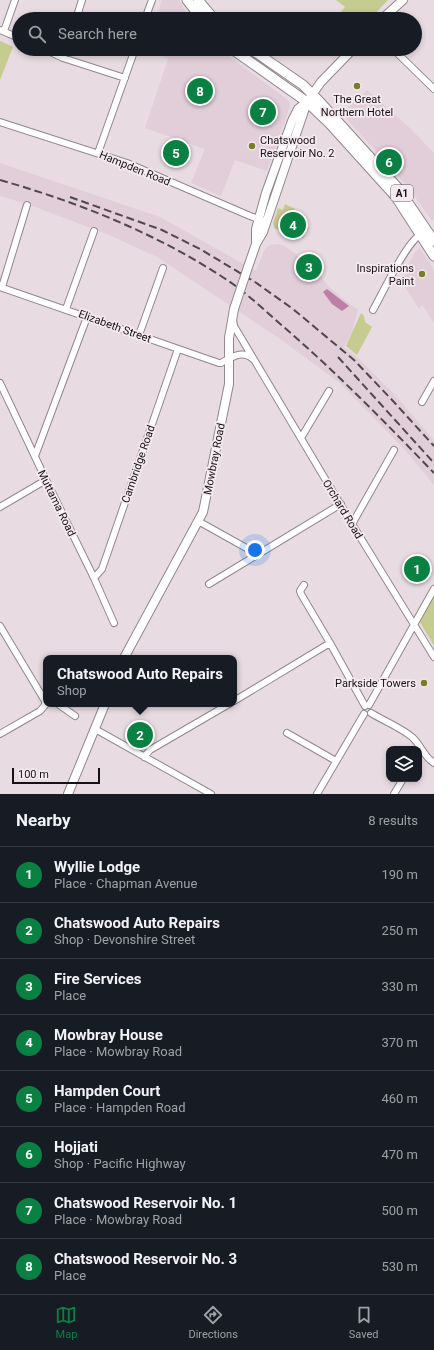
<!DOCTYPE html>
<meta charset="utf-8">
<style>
body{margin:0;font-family:Roboto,sans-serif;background:#242831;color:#f1f3f6}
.controls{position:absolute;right:12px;bottom:12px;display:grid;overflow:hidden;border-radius:8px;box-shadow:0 2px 6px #0003}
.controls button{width:36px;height:36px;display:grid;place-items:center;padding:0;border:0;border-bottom:1px solid #363941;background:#171b24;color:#f1f3f6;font:20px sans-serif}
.scale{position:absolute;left:12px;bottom:10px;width:88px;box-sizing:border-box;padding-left:4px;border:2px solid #161214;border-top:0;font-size:11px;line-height:14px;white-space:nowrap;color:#161214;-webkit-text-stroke:3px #f5eaf0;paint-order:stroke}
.you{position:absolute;left:255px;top:550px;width:14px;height:14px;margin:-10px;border:3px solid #fff;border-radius:50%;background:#1a73e8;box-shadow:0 0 0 6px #1a73e833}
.badge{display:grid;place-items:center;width:26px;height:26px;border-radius:50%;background:#0b8043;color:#fff;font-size:13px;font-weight:700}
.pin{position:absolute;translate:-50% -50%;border:2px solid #fff;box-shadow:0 1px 4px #0006}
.popup{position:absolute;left:43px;top:655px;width:194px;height:52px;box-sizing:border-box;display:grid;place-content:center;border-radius:8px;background:#171b24;filter:drop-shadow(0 1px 3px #0005);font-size:13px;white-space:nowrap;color:#9ea1a6}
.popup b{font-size:15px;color:#f1f3f6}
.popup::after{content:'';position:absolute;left:50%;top:100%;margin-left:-8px;border:8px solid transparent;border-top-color:#171b24}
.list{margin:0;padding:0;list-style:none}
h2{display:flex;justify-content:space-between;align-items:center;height:52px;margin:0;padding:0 16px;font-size:17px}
h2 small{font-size:13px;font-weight:400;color:#9ea1a6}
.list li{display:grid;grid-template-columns:26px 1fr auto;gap:12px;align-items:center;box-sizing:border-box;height:56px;padding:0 16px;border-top:1px solid #363941}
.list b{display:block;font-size:15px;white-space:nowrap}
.list p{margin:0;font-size:13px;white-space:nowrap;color:#9ea1a6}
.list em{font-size:13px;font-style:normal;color:#9ea1a6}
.icon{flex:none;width:22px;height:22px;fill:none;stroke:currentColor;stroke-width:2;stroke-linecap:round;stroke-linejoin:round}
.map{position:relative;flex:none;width:434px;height:794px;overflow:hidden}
.search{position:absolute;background:#171b24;box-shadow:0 2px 6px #0003;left:12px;right:12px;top:12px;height:44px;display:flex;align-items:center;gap:10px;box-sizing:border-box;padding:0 14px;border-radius:22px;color:#9ea1a6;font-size:15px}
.sheet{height:500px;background:#171b24}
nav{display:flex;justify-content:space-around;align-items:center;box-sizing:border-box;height:56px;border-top:1px solid #363941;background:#171b24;font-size:11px;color:#9ea1a6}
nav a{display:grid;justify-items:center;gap:2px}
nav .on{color:#0b8043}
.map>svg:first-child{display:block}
.built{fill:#e1ced8}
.green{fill:#c6cb90}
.water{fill:#be7fa4}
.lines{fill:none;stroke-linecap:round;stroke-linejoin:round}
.minor-casing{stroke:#91868c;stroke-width:8}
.major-casing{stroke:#91868c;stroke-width:10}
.highway-casing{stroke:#91868c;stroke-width:11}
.minor{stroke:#fff;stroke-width:6}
.major{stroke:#fff;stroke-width:8}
.highway{stroke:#fff;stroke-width:9}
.rail{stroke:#4e484b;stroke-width:2;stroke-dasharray:8 4;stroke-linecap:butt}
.major-bridge-casing{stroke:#91868c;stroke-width:10;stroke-linecap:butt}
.major-bridge{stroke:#fff;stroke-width:8}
.poi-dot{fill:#787d26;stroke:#f5eaf0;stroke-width:1.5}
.labels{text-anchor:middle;stroke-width:3.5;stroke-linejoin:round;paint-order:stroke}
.shield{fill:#f5eaf0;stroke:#595356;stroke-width:1}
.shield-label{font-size:10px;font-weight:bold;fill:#161214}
.poi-label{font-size:11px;fill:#161214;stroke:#f5eaf0;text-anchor:end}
.street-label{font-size:11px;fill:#161214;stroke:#f5eaf0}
</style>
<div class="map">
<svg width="434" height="794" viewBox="0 0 434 794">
<rect width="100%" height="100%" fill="#e8dce2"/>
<path class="built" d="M162,0H179L190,19H156Z
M145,49H161L172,53L174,49H222L233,59L288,100L290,103V106L267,171L235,160L221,196L191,183L205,149L145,128L168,59L145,50Z
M367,90L411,129L434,153V219L432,221L408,187L342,114Z
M0,163L160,217L256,271L265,249L270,245L278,244L283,245L300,257L303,262L307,260L315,268L328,286L352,306L358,309L352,332L344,347L357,357L393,393L434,440V485L405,450L341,384L283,341L157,257L109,235L30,205L0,196Z
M420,248L434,270V323L422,305L419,309L401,280L415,252Z
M141,720L152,738L140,745L124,735L127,729Z"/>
<path class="green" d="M336,0H388L370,19H345L339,14L345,7Z
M1,41L13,47L0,80V42Z
M285,204L295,209L292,216L309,228L303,238L300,237L294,238L274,228L273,223L278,208L283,210Z
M361,313L364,316L365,322L372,327L357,355L346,346Z
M434,595V646L420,622Z"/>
<path class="water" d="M327,289L349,306L342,311L332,304L323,292Z"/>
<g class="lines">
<g class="minor-casing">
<path id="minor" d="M76,19L82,0
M145,19L152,0
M0,30L19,38
M4,31L15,0
M44,49L63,58L125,78
M393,49L434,89
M63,58L66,49
M0,122L127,163L250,216L262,220
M98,153L135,49
M0,287L219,363H221C231,358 242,349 253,359
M2,287L27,205
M66,309L94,231
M373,310C382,294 406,243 420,235
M233,320L234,326L352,524L434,657
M139,335L163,268
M0,383L46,480L94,578L114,623
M422,402L434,381
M301,438L329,391
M35,456L87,317
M0,507L46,480
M198,521L257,554
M352,524L394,450
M94,578L102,569L178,349
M209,584L341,504
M304,585L300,591L301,594L330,643L365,706
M0,626L45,701V704
M234,701L330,643
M58,704L75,716
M369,705L434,589
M371,713C384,721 400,727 412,737C421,745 424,757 434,763
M95,729L211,794
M287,733L336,761
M0,734L40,711L46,704
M144,757L150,750L229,704
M317,794L364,714
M394,794L403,779"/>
</g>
<g class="major-casing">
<path id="major" d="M382,19L403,0
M256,244V229L266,193L292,121L298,109L307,102L321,82L353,49
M248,267L256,244L263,232L307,102
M124,658L203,512L229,384V338L234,309
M68,794L105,704"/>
</g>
<g class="highway-casing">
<path id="highway" d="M187,0L202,19
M198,0L214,19
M232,49L307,102L330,124L396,197L434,256
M251,49L303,85L320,102L398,188L434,241"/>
</g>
<use href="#minor" class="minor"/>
<use href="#major" class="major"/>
<use href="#highway" class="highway"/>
<path class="rail" d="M0,180C77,202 153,232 221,276C242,289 260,306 278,322C333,369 384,421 434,473
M70,197L162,230L200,249L255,282L293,309L354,360L393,401L434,446
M338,357L434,463"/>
<g class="major-bridge-casing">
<path id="major-bridge" d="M234,309L248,267"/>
</g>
<use href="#major-bridge" class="major-bridge"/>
</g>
<g class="poi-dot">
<circle cx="357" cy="86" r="4"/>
<circle cx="252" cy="146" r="4"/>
<circle cx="422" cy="274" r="4"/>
<circle cx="424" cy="683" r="4"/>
</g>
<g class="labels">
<rect class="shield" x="391" y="185" width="22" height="16" rx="3"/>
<g class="shield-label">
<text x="402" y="197">A1</text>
</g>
<g class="poi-label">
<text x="357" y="103" text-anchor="middle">The Great<tspan x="357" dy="13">Northern Hotel</tspan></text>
<text x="260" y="144" text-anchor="start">Chatswood<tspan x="260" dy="13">Reservoir No. 2</tspan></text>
<text x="414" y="272">Inspirations<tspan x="414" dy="13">Paint</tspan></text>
<text x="416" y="687">Parkside Towers</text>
</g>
<g class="street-label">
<text transform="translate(135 168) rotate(22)" y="4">Hampden Road</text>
<text transform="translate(115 326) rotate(20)" y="4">Elizabeth Street</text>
<text transform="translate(214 459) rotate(-79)" y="4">Mowbray Road</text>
<text transform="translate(138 464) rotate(-71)" y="4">Cambridge Road</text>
<text transform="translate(57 503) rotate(64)" y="4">Muttama Road</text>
<text transform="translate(343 509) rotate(59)" y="4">Orchard Road</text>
</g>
</g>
</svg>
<div class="controls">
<button><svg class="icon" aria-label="layers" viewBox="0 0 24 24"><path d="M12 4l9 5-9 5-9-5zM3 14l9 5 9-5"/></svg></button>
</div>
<div class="scale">100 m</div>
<div class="you"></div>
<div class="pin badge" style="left:417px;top:569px">1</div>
<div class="pin badge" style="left:140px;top:735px">2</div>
<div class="popup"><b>Chatswood Auto Repairs</b>Shop</div>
<div class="pin badge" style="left:309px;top:267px">3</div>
<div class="pin badge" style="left:293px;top:225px">4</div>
<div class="pin badge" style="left:176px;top:153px">5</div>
<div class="pin badge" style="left:389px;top:162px">6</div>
<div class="pin badge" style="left:263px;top:112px">7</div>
<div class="pin badge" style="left:200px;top:91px">8</div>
<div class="search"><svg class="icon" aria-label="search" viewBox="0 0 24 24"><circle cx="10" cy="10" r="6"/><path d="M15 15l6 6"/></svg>Search here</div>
</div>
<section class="sheet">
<h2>Nearby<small>8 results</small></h2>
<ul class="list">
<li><span class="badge">1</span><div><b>Wyllie Lodge</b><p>Place · Chapman Avenue</p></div><em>190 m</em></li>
<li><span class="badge">2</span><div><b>Chatswood Auto Repairs</b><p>Shop · Devonshire Street</p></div><em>250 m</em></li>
<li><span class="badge">3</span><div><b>Fire Services</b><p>Place</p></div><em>330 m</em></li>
<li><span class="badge">4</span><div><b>Mowbray House</b><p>Place · Mowbray Road</p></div><em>370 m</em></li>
<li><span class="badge">5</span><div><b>Hampden Court</b><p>Place · Hampden Road</p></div><em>460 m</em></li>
<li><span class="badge">6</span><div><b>Hojjati</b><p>Shop · Pacific Highway</p></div><em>470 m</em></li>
<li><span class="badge">7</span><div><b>Chatswood Reservoir No. 1</b><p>Place · Mowbray Road</p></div><em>500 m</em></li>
<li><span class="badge">8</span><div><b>Chatswood Reservoir No. 3</b><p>Place</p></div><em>530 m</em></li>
</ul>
</section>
<nav>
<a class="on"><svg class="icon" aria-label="map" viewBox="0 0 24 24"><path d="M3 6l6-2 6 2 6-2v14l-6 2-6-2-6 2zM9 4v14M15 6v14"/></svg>Map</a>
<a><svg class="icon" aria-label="directions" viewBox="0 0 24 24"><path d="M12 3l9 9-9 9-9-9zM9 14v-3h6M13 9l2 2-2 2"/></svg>Directions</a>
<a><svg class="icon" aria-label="saved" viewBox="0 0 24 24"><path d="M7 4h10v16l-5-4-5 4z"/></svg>Saved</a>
</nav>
